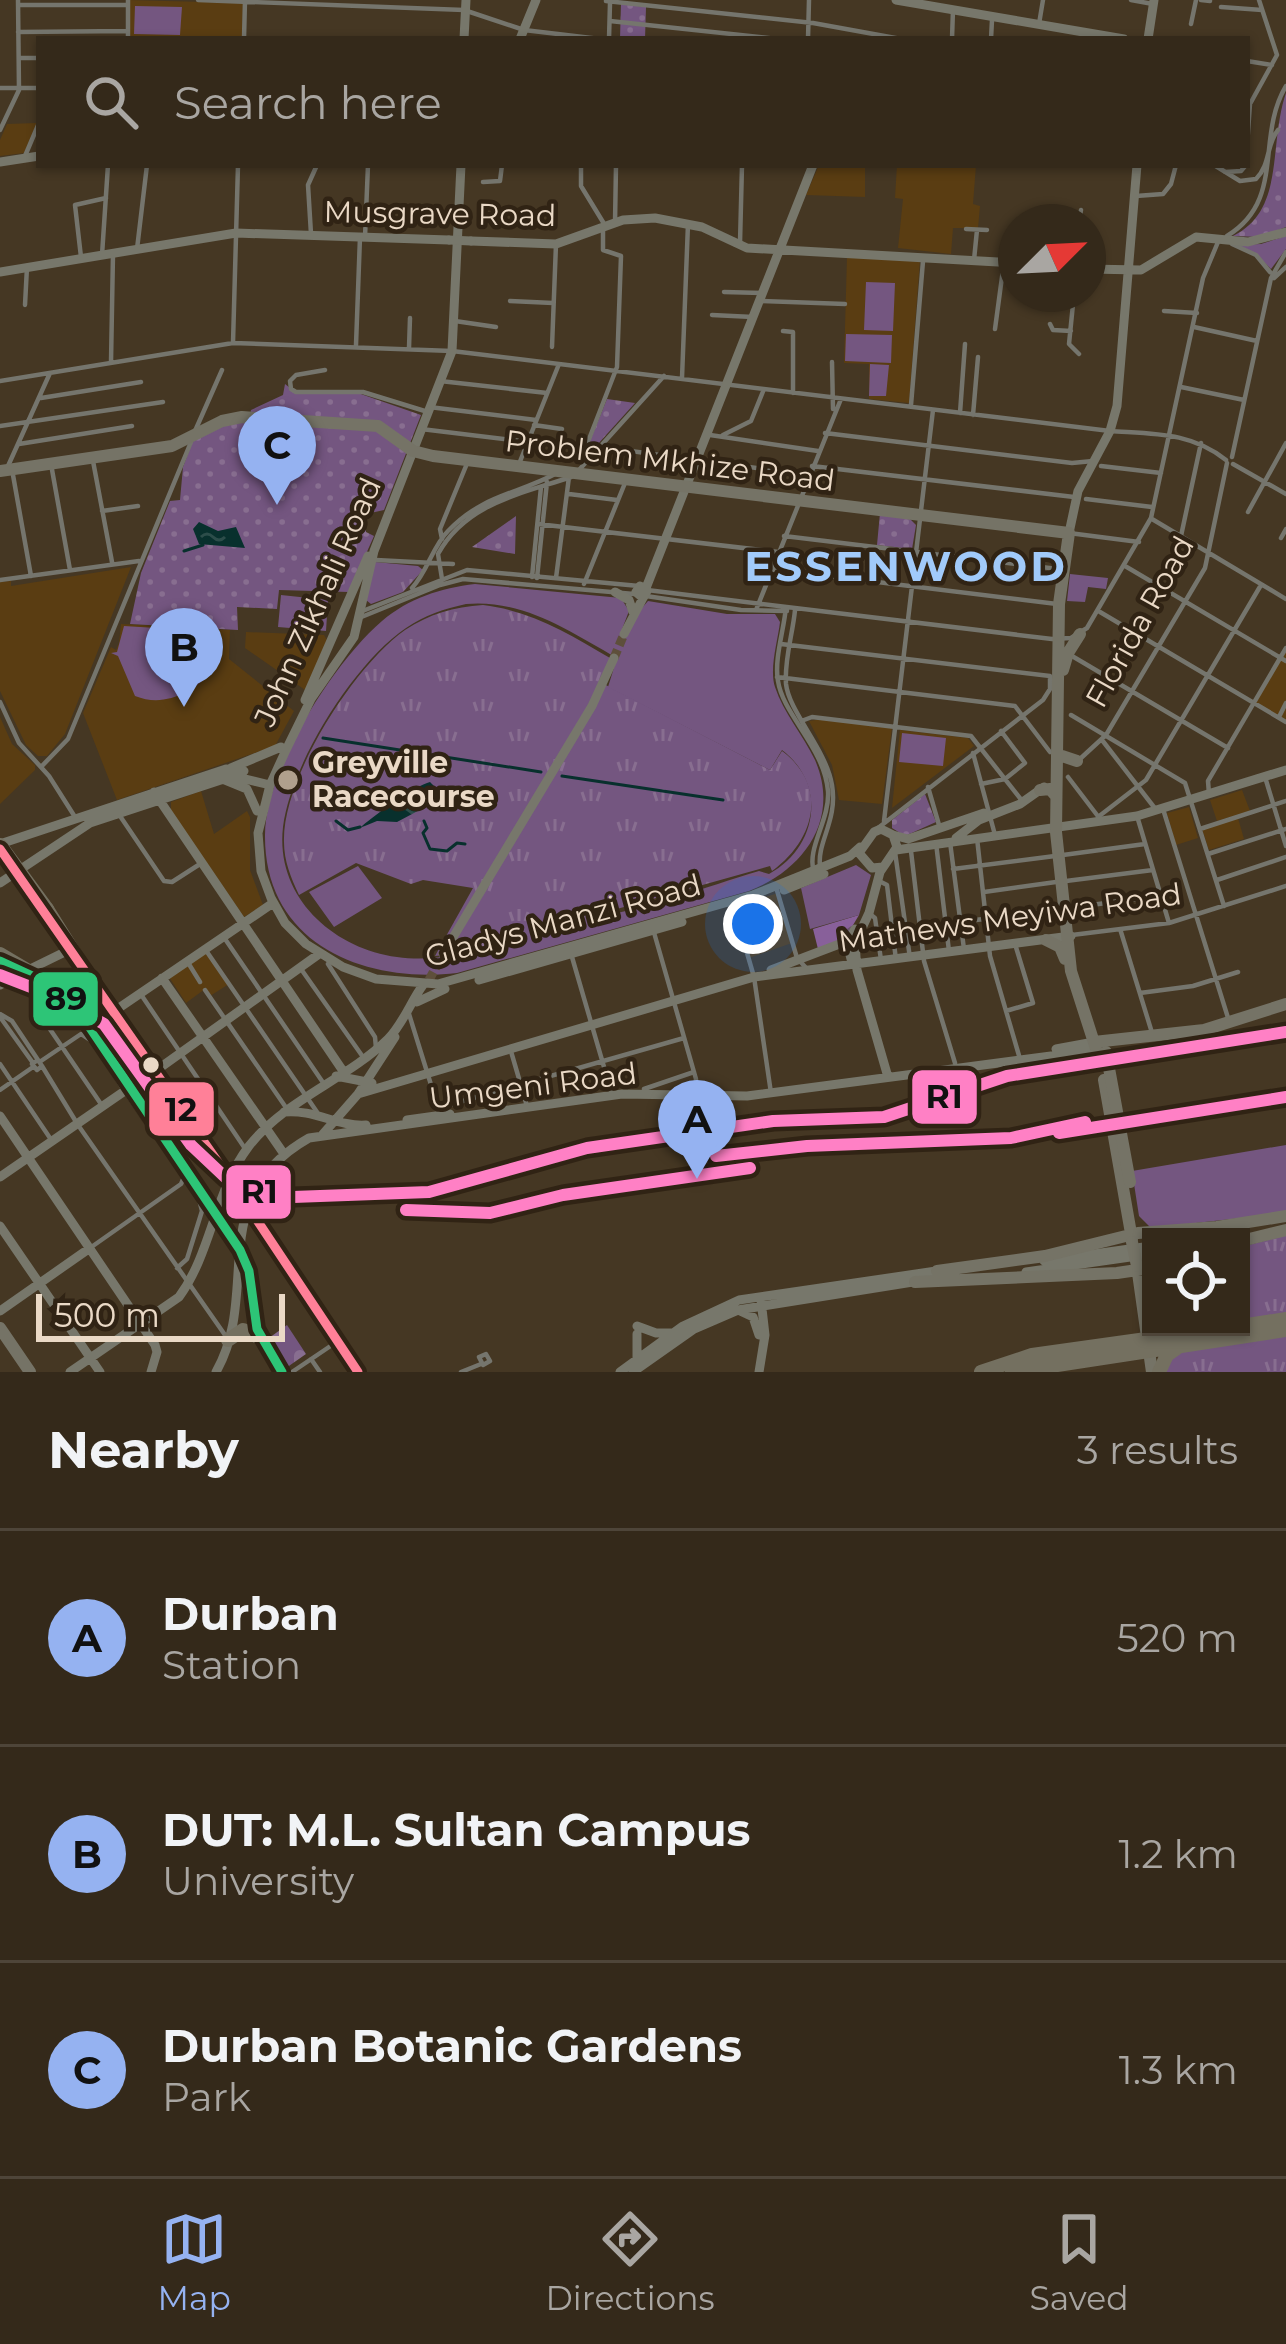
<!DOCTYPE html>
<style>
body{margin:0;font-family:Montserrat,sans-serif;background:#3f3527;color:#f1f3f6}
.controls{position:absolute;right:36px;bottom:36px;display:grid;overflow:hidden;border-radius:0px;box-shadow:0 3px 9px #0004}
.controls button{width:108px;height:108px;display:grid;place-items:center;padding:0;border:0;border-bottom:3px solid #4e4539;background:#34291a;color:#f1f3f6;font:60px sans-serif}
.compass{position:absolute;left:998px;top:204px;width:108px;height:108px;border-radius:50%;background:#34291a;box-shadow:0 3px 9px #0004;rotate:66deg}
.scale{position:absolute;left:36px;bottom:30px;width:249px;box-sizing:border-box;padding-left:12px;border:6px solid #ead9c6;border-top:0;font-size:33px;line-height:42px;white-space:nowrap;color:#ead9c6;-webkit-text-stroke:9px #302314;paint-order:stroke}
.you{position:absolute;left:753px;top:924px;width:42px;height:42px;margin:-30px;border:9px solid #fff;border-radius:50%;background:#1a73e8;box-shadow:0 0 0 18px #1a73e833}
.badge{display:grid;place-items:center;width:78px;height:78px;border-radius:50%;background:#95b2f1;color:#111;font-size:39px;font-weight:700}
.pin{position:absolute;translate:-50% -99px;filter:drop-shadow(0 3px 6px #0008)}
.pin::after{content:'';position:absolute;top:63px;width:42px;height:36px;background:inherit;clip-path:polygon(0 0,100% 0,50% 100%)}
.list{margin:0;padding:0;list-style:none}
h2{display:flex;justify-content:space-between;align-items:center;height:156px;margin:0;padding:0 48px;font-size:51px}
h2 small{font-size:39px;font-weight:400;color:#a9a6a2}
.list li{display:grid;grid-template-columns:78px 1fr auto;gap:36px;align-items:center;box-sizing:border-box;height:216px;padding:0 48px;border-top:3px solid #4e4539}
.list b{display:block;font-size:45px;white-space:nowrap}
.list p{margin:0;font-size:39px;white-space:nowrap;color:#a9a6a2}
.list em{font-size:39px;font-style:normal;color:#a9a6a2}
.icon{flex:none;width:66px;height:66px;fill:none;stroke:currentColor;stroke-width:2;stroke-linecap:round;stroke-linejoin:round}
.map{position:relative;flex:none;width:1286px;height:1372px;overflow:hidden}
.search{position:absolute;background:#34291a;box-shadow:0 3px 9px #0004;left:36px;right:36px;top:36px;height:132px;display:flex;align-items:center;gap:30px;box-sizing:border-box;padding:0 42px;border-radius:0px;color:#a9a6a2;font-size:45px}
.sheet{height:804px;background:#34291a}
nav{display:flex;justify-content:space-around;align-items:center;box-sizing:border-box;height:168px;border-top:3px solid #4e4539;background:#34291a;font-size:33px;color:#a9a6a2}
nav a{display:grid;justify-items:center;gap:6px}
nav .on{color:#95b2f1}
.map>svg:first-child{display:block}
.built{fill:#5a3d12}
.grass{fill:url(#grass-tufts)}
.forest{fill:url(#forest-crowns)}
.cemetery{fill:url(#cemetery-stones)}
.park{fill:url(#park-dots)}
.pitch{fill:#745680;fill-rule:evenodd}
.water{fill:url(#water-ripples)}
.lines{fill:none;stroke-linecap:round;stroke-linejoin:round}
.stream{stroke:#08302d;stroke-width:3}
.secondary-tunnel{stroke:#5e4f3b;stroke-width:9;stroke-dasharray:9 4.5;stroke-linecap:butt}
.street{stroke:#75756d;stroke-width:4.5}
.secondary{stroke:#77776b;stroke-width:9}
.primary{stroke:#757366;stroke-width:12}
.highway{stroke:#747060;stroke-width:14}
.rail{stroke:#757065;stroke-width:3}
.secondary-bridge{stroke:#77776b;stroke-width:9}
.primary-bridge{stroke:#757366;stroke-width:12}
.highway-bridge{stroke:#747060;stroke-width:14}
.bus-1-casing{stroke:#302314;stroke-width:18}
.bus-2-casing{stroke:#302314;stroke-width:18}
.bus-1{stroke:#ff8098;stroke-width:9}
.bus-2{stroke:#2dc577;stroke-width:9}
.rail-1-casing{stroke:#302314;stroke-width:21}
.rail-1{stroke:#ff80c5;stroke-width:12}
.poi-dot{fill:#b0a08d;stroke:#302314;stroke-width:4.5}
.bus-dot{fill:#ead9c6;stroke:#302314;stroke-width:4.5}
.labels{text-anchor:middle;stroke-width:9;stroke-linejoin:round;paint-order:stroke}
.street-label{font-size:30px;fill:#ead9c6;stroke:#302314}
.poi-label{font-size:30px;font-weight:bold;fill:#ead9c6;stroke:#302314;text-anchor:start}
.district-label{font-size:42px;font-weight:bold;letter-spacing:3px;fill:#a1cafa;stroke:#302314}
.line-badge{stroke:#302314;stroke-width:4.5}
.pale-badge-label{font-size:33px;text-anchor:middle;font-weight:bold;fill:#111}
</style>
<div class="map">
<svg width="1286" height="1372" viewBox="0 0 1286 1372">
<defs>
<pattern id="grass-tufts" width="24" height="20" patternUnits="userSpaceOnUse" patternTransform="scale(3)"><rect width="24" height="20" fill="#745680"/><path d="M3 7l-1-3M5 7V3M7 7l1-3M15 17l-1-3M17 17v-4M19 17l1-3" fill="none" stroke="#886e90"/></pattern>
<pattern id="forest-crowns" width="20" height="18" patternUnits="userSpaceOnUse" patternTransform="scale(3)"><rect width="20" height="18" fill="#88609a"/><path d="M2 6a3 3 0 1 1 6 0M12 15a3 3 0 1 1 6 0" fill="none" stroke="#6a526f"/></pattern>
<pattern id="cemetery-stones" width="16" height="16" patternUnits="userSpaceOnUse" patternTransform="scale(3)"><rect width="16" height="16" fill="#745680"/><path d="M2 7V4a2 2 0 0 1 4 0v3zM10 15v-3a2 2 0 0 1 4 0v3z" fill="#886e90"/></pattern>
<pattern id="park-dots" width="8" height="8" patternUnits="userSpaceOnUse" patternTransform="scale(3)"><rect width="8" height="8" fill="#745680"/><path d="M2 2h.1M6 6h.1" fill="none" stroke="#886e90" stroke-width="1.8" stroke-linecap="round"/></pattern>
<pattern id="water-ripples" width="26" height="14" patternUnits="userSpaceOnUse" patternTransform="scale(3)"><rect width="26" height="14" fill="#08302d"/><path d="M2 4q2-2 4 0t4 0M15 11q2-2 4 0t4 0" fill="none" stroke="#2c4d4a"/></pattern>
</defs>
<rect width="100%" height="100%" fill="#453723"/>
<path class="built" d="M128,0L243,3L242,39H128Z
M37,123L24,153L0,156V140L7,124Z
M819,165H865V197L806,195Z
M897,165H976L973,204L980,206L978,228H953L951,254L898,248L903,199L895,198Z
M847,257L920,260L909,403L869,399V364L844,363Z
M131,567L65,734L47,756H38L26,745L0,691V582L11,581V586Z
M121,624L230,630L229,659L294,711L275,746L117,800L83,713L111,647L116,650L119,643Z
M246,632L324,635L327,640L308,692L245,648Z
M1286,648V721L1254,703Z
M0,717L12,744L35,765V770L0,804Z
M822,719L892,728L882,804L839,800L832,765L809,721Z
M900,730L968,738L974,746L892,808Z
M1242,790L1250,811L1217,821L1210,800Z
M201,791L214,834L247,811L250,817V870L263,905L244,917L171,811V802Z
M1189,807L1198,838L1176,845L1167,813Z
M1238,818L1244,839L1209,850L1202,829Z
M778,893L792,943L749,958L734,907Z
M205,948L229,984L210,996L205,989L186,1003L167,974Z"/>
<path class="grass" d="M1286,236V249L1271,269L1255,253L1238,245L1261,244Z
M375,562L418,566L423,570L403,592L371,604L366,600Z
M483,605C532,611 569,634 610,658L600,682L770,770L782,751C829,786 815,840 772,871L770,866L460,953L435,956L473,888L423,880L411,884L356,863L299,895C291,878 284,861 284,842C282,778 354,666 405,630C429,614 454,607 483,605Z
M1286,1235V1316L1241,1323V1247Z
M1286,1334V1372H1164L1174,1353Z"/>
<path class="forest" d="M859,915L846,937L818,949L813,929Z"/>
<path class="cemetery" d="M287,1325L306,1354L286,1368L269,1338Z"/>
<path class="park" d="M621,4L646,7L645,39H620Z
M1286,93V227L1260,237L1233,236C1286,210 1268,145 1286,93Z
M285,384L295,392H355L421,415L384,510L366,514V532L374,536L349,592L279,590L277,609L237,607L238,630L130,624L141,573L170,501L180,500L183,467L194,438L221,423L249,420L251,410L283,395Z
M607,399L635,403L588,455L585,453Z
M880,513L908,517L916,525L912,549L877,545Z
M516,516L515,554L472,547Z
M925,794L936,822L905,836L892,828V820Z"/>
<path class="pitch" d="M135,6L182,7L180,35L134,34Z
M866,282L895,283L893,331L864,330Z
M846,334L892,335L891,363L845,361Z
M870,364L889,365L886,396H869Z
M1070,574L1108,578L1106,589L1088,587L1085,602L1067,601Z
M475,584L621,598L629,611L621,632L648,601L727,614H775L780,622C778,640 769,669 775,687C783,712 803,735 815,760C841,820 803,870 749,891L457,973C366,984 264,945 265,835C265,770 333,663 382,621C409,598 441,588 475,584ZM466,604C523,599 569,631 617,658L608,687L770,770L782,750C828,785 817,848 769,874L759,871C705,887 647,910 593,917C526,925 467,967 397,957C332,948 275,896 283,827C291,763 354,663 406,628C425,615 444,609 466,604Z
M281,595L328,600L326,631L278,627Z
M124,626L205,631L213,672C191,692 165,708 135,696L118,656L111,653L117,652Z
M902,733L946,738L943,766L899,762Z
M856,865L871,875L859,915L810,929L801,888Z
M358,866L382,898L334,927L309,892Z
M1286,1145V1213L1151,1228L1139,1216L1132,1171Z"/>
<path class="water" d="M199,522L218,531L236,527L245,548L199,544L193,529Z
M430,782L436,788L431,804L397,822L377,821L360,828C369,819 416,785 430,782Z"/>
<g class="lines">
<path class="stream" d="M184,551L203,545
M323,738L541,772
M562,776L723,800
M336,821L348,830L360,827
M424,821L427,828L423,833L430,849L447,851L457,843L465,844"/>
<path class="secondary-tunnel" d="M614,658L624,634
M429,980L443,954"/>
<path class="street" d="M198,0L464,10L524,30L600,39
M1131,0L1153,4
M1201,0L1210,1
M606,1L813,23L901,39
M18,5H128
M1221,7L1262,10
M610,21L777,39
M1039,24L1043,0
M1191,24L1196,0
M18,32L128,31
M128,39V0
M244,39L245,0
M609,39L610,3
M808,39L809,0
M952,39L953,9
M991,39L992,20
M19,58H39
M1247,61L1272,65
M0,88H39
M0,130L19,90L18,0
M1247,146L1250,104L1277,55L1259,0
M25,156L39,123
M581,165V186L606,227
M1214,165L1240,181L1256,179C1271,164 1266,144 1278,130
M1225,172L1241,171L1246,165
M483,182L500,181L502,165
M1136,196L1163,194L1171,184L1176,165
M1079,222L1081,210
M615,223L616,165
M966,229L987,230
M311,234L308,185L317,165
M1227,236C1286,200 1255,138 1286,86
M365,237L368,165
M740,243L742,165
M1232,244L1256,255L1270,272
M137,249L147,165
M102,255L108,165
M81,257L75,205L106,198
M974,260L977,230
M1274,278L1286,267
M724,292L762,293
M1074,294L1069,344L1079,354
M510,301L553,303
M759,301L845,304
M25,305L27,267
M1164,311L1197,313
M712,315L753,317
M455,321L496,327
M1050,324L1053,330L1071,331
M1194,327L1257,341
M995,329L1004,262
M783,331L793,332V393
M233,343L238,165
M356,345L360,237
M552,347L556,244
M409,348L410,318
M111,362L113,254
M832,362L833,409
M325,370L296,375L290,381L291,389L296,392H363L428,412
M682,378L688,224
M0,381L233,343L452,351L1110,431C1154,434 1191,432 1226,460
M440,381L547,393
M1181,387L1244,400
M41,398L141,382
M911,405L923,261
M429,407L536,420
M960,413L965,344
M973,415L978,357
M534,425L562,429
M0,426L163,402
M421,429L528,442
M195,431L222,370
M825,433L1072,463L1093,461
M710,435L818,451
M723,435L751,421L764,389
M19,444L132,426
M601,447L808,475
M1232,457L1271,278L1286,252
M587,460L584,452L617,367L621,256L603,250V228
M93,461L112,562
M51,464L70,570
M519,464L559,364
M1233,464L1286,494
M8,466L50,373
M812,466L1074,497
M1101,466L1161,473
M579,470L664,376
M13,475L31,576
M569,494L617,500
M1086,499L1152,507
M102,511L138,506
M1248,512L1286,443
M1152,519L1286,599
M538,524L778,552
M1069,533L1139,542
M784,536L1058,569
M1181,536L1201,443
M1281,538L1286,529
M442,539L440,529L466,466
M376,560L453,564
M1125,566L1286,661
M771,569L1057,604
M532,577L541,487
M537,578L547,482
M556,578L569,477
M442,579L438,554C466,503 521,494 571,477
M0,580L139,561
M584,584L625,483
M412,588C428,571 432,547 448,531C484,494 516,495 557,473
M647,590L1052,639L1071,638L1087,628L1151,518L1203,278L1218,242
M646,596L741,610L787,611
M786,607C784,630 774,659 778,681C783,715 824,747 828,791C830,820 806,849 814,872
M756,610L841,399
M795,610C793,633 784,660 786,684C789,712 826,749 832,785C838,820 817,842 820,866
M360,612L467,570L639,586
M1100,612L1286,722
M359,618L440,585L463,579L634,594
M781,644L1050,676V689L1043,700L878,828
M1072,656L1228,748
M777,677L1015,706L1050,752
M0,702L19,743L49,776L75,817
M1071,715L1185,783L1224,906
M1279,717L1286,703
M804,720L812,717L971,736L1023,802
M1102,740L1157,811
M973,753L995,835
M1081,758L1106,735L1205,568L1227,463
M41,767L68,739L191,442
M1068,777L1097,815
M1265,777L1286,846
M981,784L1005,779L1025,763L1001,731
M928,787L939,825
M1209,794L1208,781L1286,648
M1163,809L1229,1021
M120,816L164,881L172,882L200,864
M1137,816L1169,923
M1098,817L1146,780L1261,585
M884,821L933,410
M1200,829L1286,801
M977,838L990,956L1020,1059
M950,842L964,949
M936,843L949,951
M911,851L924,961L955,1063
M895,852L910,958
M1208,854L1286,829
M1063,855L1145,844
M953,869L1055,856
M1217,880L1286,857
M879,881L887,885L896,960
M1066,881L1153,870
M776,887L797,958L808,970
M984,892L1056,882
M732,901L754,977L771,1093
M1069,908L1158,896
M870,914L875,918L881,960
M960,922L1062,909
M653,929L696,1079L695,1091
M1121,932L1153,1036
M1072,935L1169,923L1286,886
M223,936L324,1084
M205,949L317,1112
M572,957L611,1091
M187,961L200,982
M328,964L375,1037L376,1048
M301,969L363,1057
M205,990L287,1109
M1140,993L1193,986L1238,972
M142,996L246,1150
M1006,1011L1033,1003L1015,944
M0,1014L12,1021L38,1060
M409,1014L437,1104L442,1107L684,1038
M41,1016L103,1107
M0,1017L33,1063
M510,1048L527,1106
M38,1060L42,1066L37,1070L32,1064Z
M41,1061L81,1034L90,1040
M0,1064L52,1141
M42,1066L78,1125L225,1335
M644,1089L694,1072
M0,1090L33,1067
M90,1248L181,1184L185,1175
M177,1268L187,1259L202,1211L200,1203
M486,1354L490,1361L483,1365L479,1357Z
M311,1359L320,1372
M292,1372L332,1345
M461,1372L481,1364"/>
<path class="secondary" d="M896,0L1124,39
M464,39L466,0
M520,39L536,0
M1148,39L1154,0
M0,162L39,156
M461,165L452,351L374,551L354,637L311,699L286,750L270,785L258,833L261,871L271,898L285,923L306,944L343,967L376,979L438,984L753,895L850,856L860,847
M471,241L556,244L623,220L655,218L702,227L747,248L1016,263
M1088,269L1141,270L1196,237L1248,242L1286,232
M0,272L236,233L449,240
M1069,533L1078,491L1110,431L1117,406L1137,165
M640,586L647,591L643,598L636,592Z
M646,588L813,165
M615,592L629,600L633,612
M624,634L643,598
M305,700L368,556
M231,768L281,747
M225,780L247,789L257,811
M154,792L343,1071
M893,835L908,839L984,813
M956,838L979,820L1020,804L1044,787
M0,844L226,769L244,771
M896,850L1137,816L1286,770
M883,867L872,868L859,853L874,832L881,829L893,835L897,847L880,872L869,913L855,943L857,970L888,1077
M0,883L90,823L233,776L270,785
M784,890L824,874
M443,954L592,706L614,658
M852,963L847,943L855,929
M771,970L850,940
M24,972L71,949L68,947
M162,978L284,1154
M479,980L682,922
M417,1002L445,989
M113,1012L273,903
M1056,1049L1094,1042
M154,1072L319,954
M336,1076L372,1083
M358,1094L754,977L1071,936
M284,1112C314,1109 338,1127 366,1125
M0,1116L155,1345L157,1352L151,1372
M407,1120L450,1114
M323,1134L358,1094L395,1037
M0,1177L129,1088
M0,1226L100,1372
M1198,1237L1234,1230
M1044,1261L1151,1246
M1026,1272L1151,1254
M738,1310L753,1317L759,1335
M0,1311L90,1248
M637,1326L656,1333H672
M637,1334V1359
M70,1372L179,1297C212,1252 214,1192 249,1146C286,1099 346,1080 388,1039C403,1024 411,1001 423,985
M216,1372C262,1291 203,1198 309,1138L622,1094L747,1096L1097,1050
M620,1372L683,1326L739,1300L943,1270
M633,1372L694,1329L738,1310L919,1281
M759,1372L765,1335L761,1300"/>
<path class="primary" d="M0,471L172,446L222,421L242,417L378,426L413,451L433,456L1069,533L1059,604L1056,832L1071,971L1098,1055
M1063,670L1068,653L1080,634
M1062,756L1077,761
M1040,790L1050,789L1056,796
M1046,940L1060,947L1065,959
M1094,1042L1204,1030L1286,1004
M1104,1080L1132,1239
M1241,1241L1286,1230
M1137,1266L1152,1372
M937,1271L1045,1256L1138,1233L1217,1227L1286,1216
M915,1282L1117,1273L1151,1268
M0,1328L30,1372"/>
<path class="highway" d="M47,909L103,999L225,1172L358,1372
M0,954L52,985
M125,1083L244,1256L257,1329L282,1372
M1241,1326L1286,1319
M228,1340L243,1330L261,1338
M981,1372L1032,1355L1232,1327
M1012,1372L1286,1330
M1159,1372L1167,1355L1177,1348"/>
<path class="rail" d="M0,978C36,993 80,1007 109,1035C152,1077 171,1138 219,1176
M747,1125L884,1117L1007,1076L1286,1032
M995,1147L1044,1133
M810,1149L824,1148
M261,1197L296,1201L424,1196L612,1146"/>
<path class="secondary-bridge" d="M449,240L471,241
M8,981L13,971L10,965
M0,985L24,972
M132,1087L150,1075"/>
<path class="primary-bridge" d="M1106,1052L1130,1182
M1132,1242L1137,1266"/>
<path class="highway-bridge" d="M0,845L47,909
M52,985L80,1013L125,1083"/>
<g class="bus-1-casing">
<path id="bus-1" d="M0,849L225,1172L358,1372"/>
</g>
<g class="bus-2-casing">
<path id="bus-2" d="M0,961L52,985L80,1013L240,1250L249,1271L257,1329L282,1372"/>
</g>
<use href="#bus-1" class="bus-1"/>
<use href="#bus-2" class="bus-2"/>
<g class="rail-1-casing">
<path id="rail-1" d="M0,975L59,998L104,1024L191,1145L226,1178L247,1190L293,1197L429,1192L587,1148L773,1121L884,1117L1007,1076L1286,1032
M1059,1133L1286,1097
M716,1156L807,1146L1011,1138L1085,1122
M406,1210L490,1213L563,1195L750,1168"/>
</g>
<use href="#rail-1" class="rail-1"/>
</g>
<circle class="poi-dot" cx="288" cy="780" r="12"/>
<circle class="bus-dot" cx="151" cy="1065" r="10"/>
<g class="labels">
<g class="street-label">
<text transform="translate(440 214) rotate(1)" y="10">Musgrave Road</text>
<text transform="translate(670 461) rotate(7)" y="10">Problem Mkhize Road</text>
<text transform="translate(318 602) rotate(-66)" y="10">John Zikhali Road</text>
<text transform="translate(1140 622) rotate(-61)" y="10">Florida Road</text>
<text transform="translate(1010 918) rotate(-8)" y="10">Mathews Meyiwa Road</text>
<text transform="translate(563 921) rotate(-15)" y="10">Gladys Manzi Road</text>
<text transform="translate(533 1086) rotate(-7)" y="10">Umgeni Road</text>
</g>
<g class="poi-label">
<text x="312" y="773">Greyville<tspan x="312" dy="34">Racecourse</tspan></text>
</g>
<g class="district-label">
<text x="906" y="581">ESSENWOOD</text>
</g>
</g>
<g class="line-badge">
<rect x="31" y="970" width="69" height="58" rx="12" fill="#2dc577"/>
<rect x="910" y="1068" width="69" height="58" rx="12" fill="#ff80c5"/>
<rect x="147" y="1080" width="69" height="58" rx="12" fill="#ff8098"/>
<rect x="224" y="1163" width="69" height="58" rx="12" fill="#ff80c5"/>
</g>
<g class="pale-badge-label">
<text x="66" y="1010">89</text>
<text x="944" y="1108">R1</text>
<text x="181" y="1121">12</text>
<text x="259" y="1203">R1</text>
</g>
</svg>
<div class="controls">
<button><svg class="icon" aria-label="locate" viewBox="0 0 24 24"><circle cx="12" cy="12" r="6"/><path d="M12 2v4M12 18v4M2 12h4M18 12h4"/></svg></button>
</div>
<svg class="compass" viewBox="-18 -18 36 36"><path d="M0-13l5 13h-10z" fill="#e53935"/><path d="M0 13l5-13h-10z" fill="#a9a6a2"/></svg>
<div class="scale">500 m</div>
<div class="you"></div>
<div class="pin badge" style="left:697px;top:1179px">A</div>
<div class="pin badge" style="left:184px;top:707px">B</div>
<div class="pin badge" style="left:277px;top:505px">C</div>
<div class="search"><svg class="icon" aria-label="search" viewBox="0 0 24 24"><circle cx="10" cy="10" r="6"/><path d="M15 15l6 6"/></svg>Search here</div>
</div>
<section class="sheet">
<h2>Nearby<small>3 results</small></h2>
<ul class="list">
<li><span class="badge">A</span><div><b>Durban</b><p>Station</p></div><em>520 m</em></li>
<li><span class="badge">B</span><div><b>DUT: M.L. Sultan Campus</b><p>University</p></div><em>1.2 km</em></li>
<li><span class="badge">C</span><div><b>Durban Botanic Gardens</b><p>Park</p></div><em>1.3 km</em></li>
</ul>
</section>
<nav>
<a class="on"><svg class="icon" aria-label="map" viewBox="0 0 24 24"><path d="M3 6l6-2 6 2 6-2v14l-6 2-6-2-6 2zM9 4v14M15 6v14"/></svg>Map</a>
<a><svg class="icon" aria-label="directions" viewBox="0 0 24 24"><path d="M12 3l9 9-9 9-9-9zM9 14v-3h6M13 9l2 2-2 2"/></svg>Directions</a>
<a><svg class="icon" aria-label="saved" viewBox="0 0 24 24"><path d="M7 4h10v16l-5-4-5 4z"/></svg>Saved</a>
</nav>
